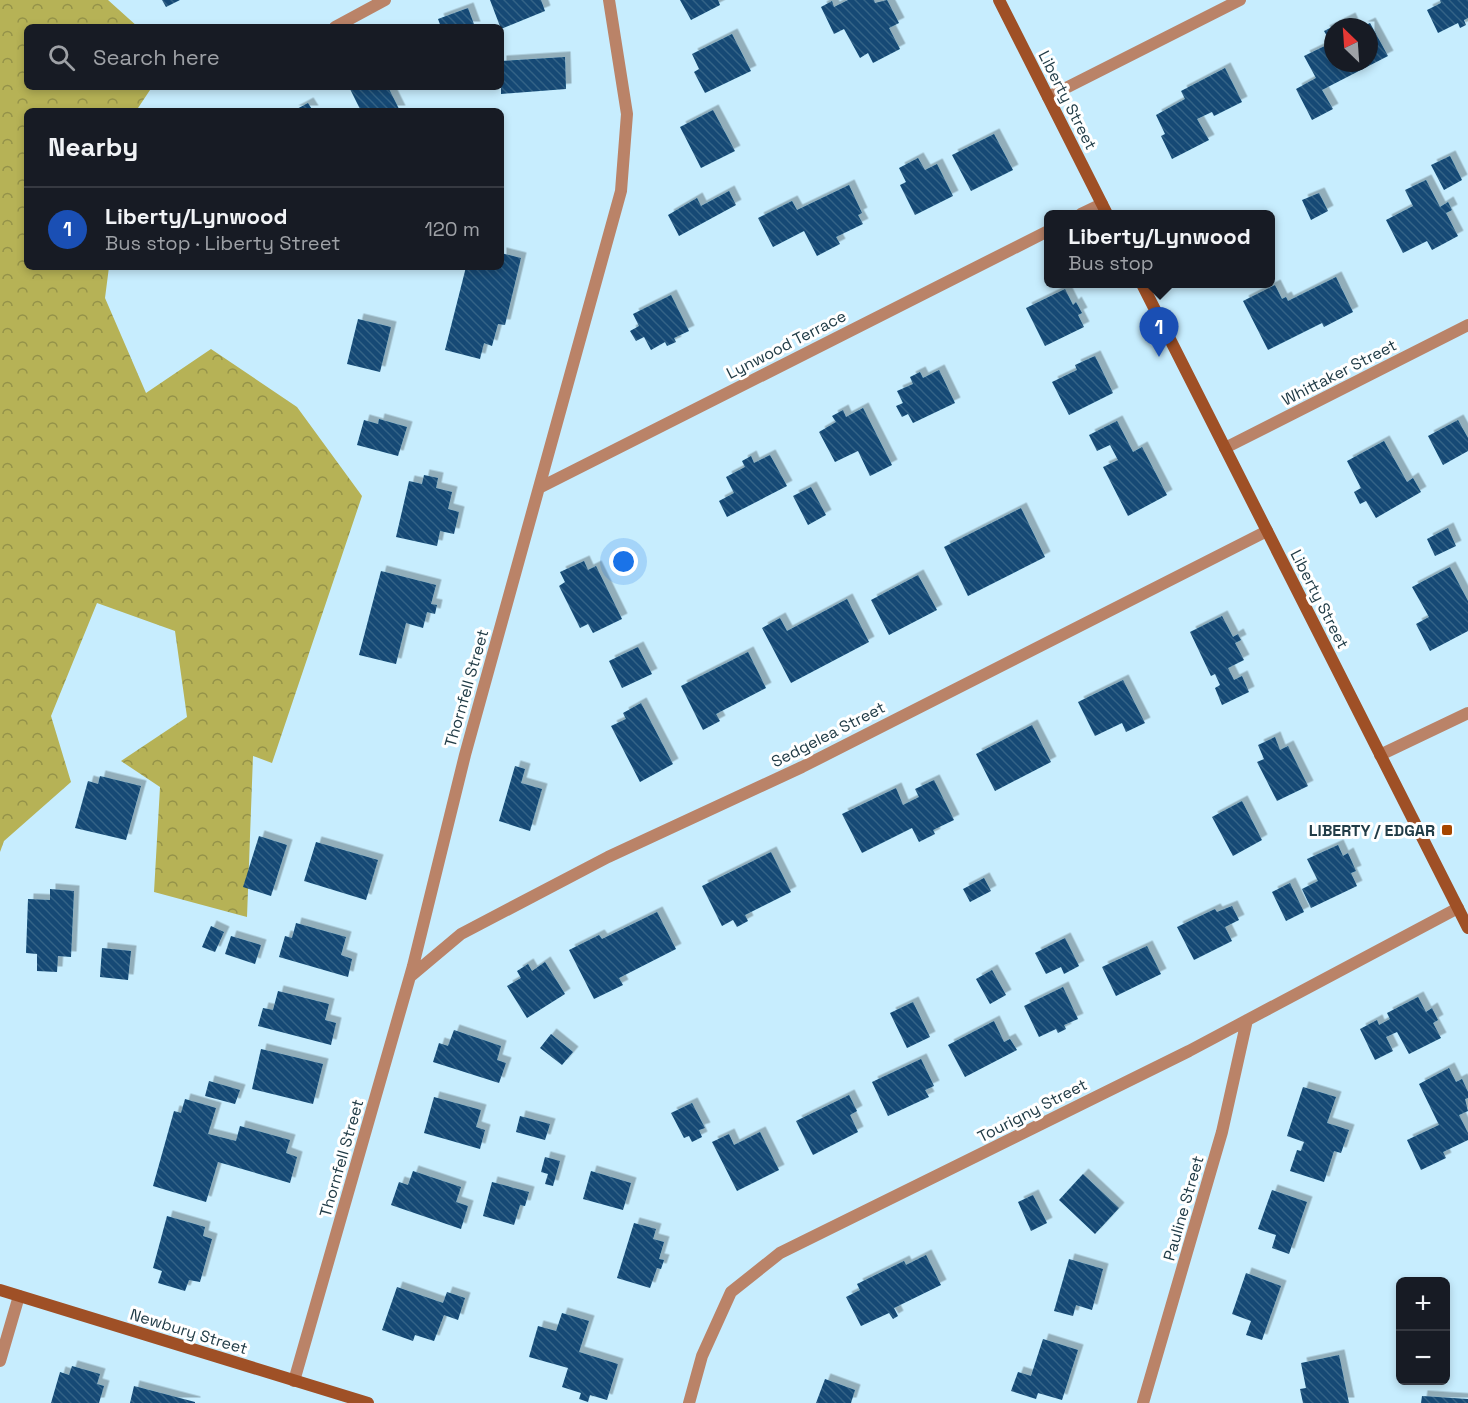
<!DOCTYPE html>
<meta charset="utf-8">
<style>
body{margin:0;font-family:"Space Grotesk",sans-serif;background:#242831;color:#f1f3f6}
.controls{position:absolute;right:18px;bottom:18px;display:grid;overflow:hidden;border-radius:9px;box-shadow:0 3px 9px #0003}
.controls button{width:54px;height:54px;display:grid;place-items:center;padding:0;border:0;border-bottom:2px solid #363941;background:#171b24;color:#f1f3f6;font:30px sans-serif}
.compass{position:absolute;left:1324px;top:18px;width:54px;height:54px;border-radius:50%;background:#171b24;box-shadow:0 3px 9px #0003;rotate:335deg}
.you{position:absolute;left:624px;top:562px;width:21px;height:21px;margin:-15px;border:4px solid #fff;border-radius:50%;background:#1a73e8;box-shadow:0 0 0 9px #1a73e833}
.badge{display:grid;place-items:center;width:39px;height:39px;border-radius:50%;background:#cfa587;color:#fff;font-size:20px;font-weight:700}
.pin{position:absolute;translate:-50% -50px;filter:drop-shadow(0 2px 3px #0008)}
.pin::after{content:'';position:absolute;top:32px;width:21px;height:18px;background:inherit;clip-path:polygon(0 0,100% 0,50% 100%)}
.popup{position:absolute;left:1044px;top:210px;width:231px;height:78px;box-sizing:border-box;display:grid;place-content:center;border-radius:9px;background:#171b24;filter:drop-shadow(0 2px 4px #0005);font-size:20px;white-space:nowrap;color:#9ea1a6}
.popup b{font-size:22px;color:#f1f3f6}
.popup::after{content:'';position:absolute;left:50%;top:100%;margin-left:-12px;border:12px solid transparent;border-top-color:#171b24}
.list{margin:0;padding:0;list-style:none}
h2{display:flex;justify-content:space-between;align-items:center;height:78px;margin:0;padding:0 24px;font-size:26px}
h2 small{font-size:20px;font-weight:400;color:#9ea1a6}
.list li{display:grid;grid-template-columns:39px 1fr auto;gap:18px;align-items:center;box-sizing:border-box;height:84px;padding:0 24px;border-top:2px solid #363941}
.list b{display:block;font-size:22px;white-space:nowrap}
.list p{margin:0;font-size:20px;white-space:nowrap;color:#9ea1a6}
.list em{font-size:20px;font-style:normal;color:#9ea1a6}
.icon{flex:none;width:33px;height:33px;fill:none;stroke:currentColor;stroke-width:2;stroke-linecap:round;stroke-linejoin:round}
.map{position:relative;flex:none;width:1468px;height:1403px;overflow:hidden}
.search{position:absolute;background:#171b24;box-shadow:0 3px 9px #0003;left:24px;top:24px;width:480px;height:66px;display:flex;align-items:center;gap:15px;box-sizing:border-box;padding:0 21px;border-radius:9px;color:#9ea1a6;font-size:22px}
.panel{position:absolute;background:#171b24;box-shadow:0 3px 9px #0003;left:24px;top:108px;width:480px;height:162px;border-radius:9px}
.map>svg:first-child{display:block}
.forest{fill:url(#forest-crowns)}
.building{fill:url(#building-back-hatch);filter:url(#shadow)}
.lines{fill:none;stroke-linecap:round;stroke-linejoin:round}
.street{stroke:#ba8368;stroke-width:12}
.secondary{stroke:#9f5026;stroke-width:12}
.poi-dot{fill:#a64600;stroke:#fff;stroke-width:2}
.labels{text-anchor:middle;stroke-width:6;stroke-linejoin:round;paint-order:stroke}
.street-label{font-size:16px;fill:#213c47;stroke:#fff}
.poi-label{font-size:16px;font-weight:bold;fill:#213c47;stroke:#fff;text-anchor:end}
</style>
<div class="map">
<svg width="1468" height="1403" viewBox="0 0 1468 1403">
<defs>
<pattern id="forest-crowns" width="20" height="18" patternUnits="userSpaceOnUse" patternTransform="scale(1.5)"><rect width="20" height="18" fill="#b6b256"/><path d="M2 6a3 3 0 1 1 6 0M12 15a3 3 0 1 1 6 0" fill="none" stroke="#949249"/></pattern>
<pattern id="building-back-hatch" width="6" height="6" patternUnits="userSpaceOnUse" patternTransform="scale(1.5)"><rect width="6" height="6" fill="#124a75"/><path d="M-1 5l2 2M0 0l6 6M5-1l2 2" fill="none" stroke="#346286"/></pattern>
<filter id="shadow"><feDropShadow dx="5.5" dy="-5.5" stdDeviation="0" flood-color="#0004"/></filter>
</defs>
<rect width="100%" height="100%" fill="#c7edfe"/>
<path class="forest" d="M0,0H108L138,27H27V87H152L136,111H27V267H109L105,298L146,393L211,349L297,407L362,496L272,763L253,756L247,917L154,892L160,787L121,761L187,717L175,631L97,603L51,716L71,782L4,841L0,852Z"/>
<path class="building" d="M162,0H180L166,7Z
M490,0H541L545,11L501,29Z
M680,0H718L720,5L691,20Z
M848,0H874L875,3L887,0L899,23L889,28L900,49L873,63L868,53L860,58L844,29L834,34L821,7L832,1L834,7Z
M1440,0H1468V18L1464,20L1466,25L1460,28L1458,23L1438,33L1427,10L1441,3Z
M468,8L475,27H441L438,19Z
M1350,18L1354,27H1333V63H1369V27H1362L1370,23L1388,56L1322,90L1333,109L1312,120L1296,89L1316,78L1304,56L1331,43L1324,31Z
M732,34L751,71L705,93L694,72L699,69L692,54Z
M565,57L566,89L501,94V61Z
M1225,68L1242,102L1214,116L1212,112L1197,119L1209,140L1172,159L1161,136L1165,134L1156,115L1185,99L1181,91Z
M349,87H388L400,111H361Z
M308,103L313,111H293Z
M713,110L735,151L701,168L680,127Z
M994,134L1013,170L971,191L952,155Z
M1450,156L1462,180L1444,190L1431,165Z
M918,158L925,170L937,164L953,196L915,215L900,185L906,182L899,168Z
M1426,180L1440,207L1448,202L1452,210L1446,213L1458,236L1432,250L1427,241L1403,253L1386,220L1413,206L1405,190Z
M849,185L862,213L858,215L863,224L836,237L840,244L817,256L804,231L773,247L758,218L792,201L797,210Z
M729,191L736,205L679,236L668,215L697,198L701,206Z
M1319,193L1328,211L1311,220L1302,200Z
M501,253L521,258L505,325L498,324L492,346L484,343L480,359L445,350L466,267H501Z
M1336,277L1353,312L1324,327L1322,323L1268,350L1243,301L1275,285L1282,299L1286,297L1288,301Z
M1065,289L1073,305L1076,302L1082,313L1078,315L1084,327L1045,346L1026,308Z
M671,295L689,331L674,338L676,342L667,346L665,342L651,350L644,337L636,341L630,331L639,326L633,314Z
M358,319L391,327L380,372L347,364Z
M1095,356L1113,393L1069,415L1052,382L1077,370L1075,365Z
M939,370L955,403L913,423L908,414L902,417L896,406L903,403L897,391L913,384L910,377L920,372L923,378Z
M863,408L892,465L870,476L858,451L835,462L819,432L836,422L832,416L843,410L846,417Z
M379,419L407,427L398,456L357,445L364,420L378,424Z
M1458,420L1468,438V451L1443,465L1428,436Z
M1117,421L1133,452L1142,447L1167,495L1128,516L1103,467L1118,460L1110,445L1097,451L1089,435Z
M1384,441L1407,482L1413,478L1421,492L1376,518L1366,501L1360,504L1354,492L1361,488L1347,461Z
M770,455L787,486L727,517L719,501L734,493L726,477L745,467L742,461L751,456L754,463Z
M424,475L438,478L436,488L452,492L448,509L459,512L454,534L440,531L437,546L396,537L409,481L422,484Z
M811,487L826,515L808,525L793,496Z
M1021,508L1045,557L968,596L944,547Z
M1448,528L1456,546L1435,556L1427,539Z
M584,561L588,570L596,566L622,619L593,633L588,624L580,628L559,586L565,582L560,572Z
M1450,567L1468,601V631L1430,651L1416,624L1429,617L1412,587Z
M381,571L436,585L431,604L437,605L435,614L427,612L423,628L406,623L396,664L359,655Z
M918,575L937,610L889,635L871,600Z
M847,599L869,642L791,683L762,628L780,618L787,631Z
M1222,616L1233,637L1238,634L1241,640L1235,643L1244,660L1228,668L1234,680L1242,676L1249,692L1222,705L1215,688L1220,685L1215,674L1211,676L1190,632Z
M638,647L652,674L622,688L609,661Z
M748,652L766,688L716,714L720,721L703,730L681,686Z
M1123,680L1145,723L1126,732L1122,723L1095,736L1078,702Z
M641,703L673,764L640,782L611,726L626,719L623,713Z
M1032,725L1051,762L995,791L976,754Z
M1275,737L1280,750L1288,746L1308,786L1277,801L1257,762L1264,759L1258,745Z
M515,766L525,769L521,783L542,789L530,831L499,821Z
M100,776L141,786L126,840L75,828L88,781L98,784Z
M934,780L954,820L933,830L935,834L919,842L912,828L862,853L842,814L896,788L903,805L919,797L915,789Z
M1242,801L1262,840L1233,856L1212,817Z
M259,836L287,845L271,896L243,887Z
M316,842L378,860L366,900L304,881Z
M1338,845L1343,856L1348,853L1356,871L1351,873L1357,886L1311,908L1302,889L1318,881L1307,859Z
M771,852L791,892L745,915L748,921L737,927L733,920L722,926L702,886Z
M984,878L991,891L970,902L963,889Z
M1290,883L1304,912L1286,921L1272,892Z
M50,889L74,891L71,957L58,956L57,972L37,971V954L26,953L28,899L50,900Z
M1232,906L1239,920L1225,927L1232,941L1194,960L1177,927L1215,909L1217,912Z
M657,912L676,949L619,978L623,985L594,999L569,950L599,935L602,939Z
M296,923L346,937L341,955L352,959L348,977L279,957L285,936L292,938Z
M211,926L224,932L215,952L202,947Z
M231,936L261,945L255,964L225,954Z
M1065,938L1079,966L1064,974L1061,967L1046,974L1035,953Z
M1147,946L1161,974L1116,996L1102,967Z
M102,948L131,951L128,980L100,977Z
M545,962L565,994L527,1018L507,986L521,978L517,971L528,964L532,971Z
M992,970L1006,995L990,1004L976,979Z
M1063,987L1078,1019L1064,1025L1066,1029L1058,1033L1056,1029L1039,1037L1024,1006Z
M278,991L329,1004L325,1020L336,1023L331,1045L258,1026L263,1008L273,1010Z
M1418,997L1426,1012L1432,1008L1438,1020L1433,1023L1441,1038L1409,1054L1397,1032L1386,1037L1393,1051L1375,1060L1360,1029L1377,1020L1379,1025L1390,1019L1387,1013Z
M913,1002L930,1037L907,1048L890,1013Z
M994,1021L1004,1042L1010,1039L1017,1050L965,1077L948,1045Z
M454,1030L501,1046L497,1060L506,1063L499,1083L433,1062L439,1043L448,1046Z
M551,1034L573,1052L562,1065L540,1048Z
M261,1049L323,1064L313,1104L252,1089Z
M921,1059L934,1086L925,1090L929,1097L888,1116L872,1082Z
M1449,1068L1456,1082L1462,1079L1468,1092V1098L1465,1099L1468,1111L1459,1115L1468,1133V1140L1443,1152L1446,1158L1421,1170L1407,1140L1439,1125L1419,1084Z
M209,1081L240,1090L235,1104L205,1096Z
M1303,1087L1336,1097L1327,1123L1349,1130L1341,1153L1334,1151L1324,1182L1290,1171L1297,1150L1301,1151L1304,1142L1287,1136Z
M849,1095L857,1111L850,1115L858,1132L813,1155L796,1121Z
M434,1097L481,1110L476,1127L485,1130L480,1149L424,1133Z
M185,1099L216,1108L208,1134L236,1141L240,1126L290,1140L286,1153L297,1157L290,1183L218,1162L206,1202L153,1186L174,1111L181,1113Z
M692,1103L705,1128L699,1130L702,1137L692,1142L689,1136L684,1138L671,1113Z
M520,1116L550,1124L545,1140L516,1132Z
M760,1132L779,1170L737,1191L712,1142L729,1134L734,1145Z
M545,1157L560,1161L553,1186L545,1184L548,1174L541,1172Z
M413,1171L461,1187L456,1202L468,1206L461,1229L391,1205L399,1182L408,1185Z
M591,1171L631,1183L623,1210L583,1199Z
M1083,1174L1119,1208L1095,1234L1059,1200Z
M492,1182L529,1192L525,1206L520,1205L514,1225L483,1216Z
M1272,1190L1307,1202L1289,1254L1272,1248L1276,1235L1258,1229Z
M1033,1195L1047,1223L1031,1231L1018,1202Z
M167,1216L205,1227L203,1236L212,1239L200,1282L189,1280L185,1291L158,1283L162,1271L153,1268Z
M634,1223L656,1229L653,1239L664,1242L659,1259L664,1260L661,1269L657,1268L650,1288L617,1278Z
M926,1255L941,1285L894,1308L898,1316L893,1319L889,1313L861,1326L846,1297L860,1290L857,1284L904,1261L906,1265Z
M1069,1259L1103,1269L1092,1310L1076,1305L1073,1316L1054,1311Z
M1246,1273L1281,1286L1262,1340L1246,1335L1251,1321L1232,1314Z
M397,1287L443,1303L447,1292L465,1298L458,1320L444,1315L434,1341L415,1335L413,1341L382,1330Z
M562,1313L589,1321L579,1352L618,1364L607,1400L590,1395L588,1402L579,1399L581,1393L562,1387L568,1368L529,1357L538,1326L556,1331Z
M1043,1339L1078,1350L1062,1400L1038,1393L1036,1399L1011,1391L1018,1372L1031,1376Z
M1339,1355L1349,1403H1303L1300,1389L1306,1388L1301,1363Z
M72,1366L100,1374L97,1384L104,1386L99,1403H51L60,1372L69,1375Z
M825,1379L855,1390L851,1403H816Z
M134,1386L195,1402V1403H130Z
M1422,1396L1468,1399V1403H1421Z"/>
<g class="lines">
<path class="street" d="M335,27L385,0
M1048,97L1240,0
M1081,214L1102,204
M1225,448L1468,325
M539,488L1048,231
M1380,755L1468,713
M411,976L461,934L608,857L802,767L1267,531
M0,1361L19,1296
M294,1381L413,966L465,755L621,191L627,114L609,0
M689,1403L702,1356L731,1292L780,1253L1189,1051L1458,908
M1143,1403L1222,1132L1247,1020"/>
<path class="secondary" d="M999,0L1107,214
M1142,284L1468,928
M0,1290L368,1403"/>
</g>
<rect class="poi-dot" x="1441" y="824" width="12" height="12" rx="3"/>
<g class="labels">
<g class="street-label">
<text transform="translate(1068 100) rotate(63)" y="6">Liberty Street</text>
<text transform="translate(786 344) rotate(-27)" y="6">Lynwood Terrace</text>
<text transform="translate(1339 372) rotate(-27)" y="6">Whittaker Street</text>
<text transform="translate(1320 599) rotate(63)" y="6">Liberty Street</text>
<text transform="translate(466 688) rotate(-74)" y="6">Thornfell Street</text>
<text transform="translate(828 734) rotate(-27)" y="6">Sedgelea Street</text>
<text transform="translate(1032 1110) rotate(-27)" y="6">Tourigny Street</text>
<text transform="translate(341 1158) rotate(-74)" y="6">Thornfell Street</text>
<text transform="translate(1183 1208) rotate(-74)" y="6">Pauline Street</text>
<text transform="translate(189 1331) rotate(17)" y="6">Newbury Street</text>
</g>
<g class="poi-label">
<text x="1435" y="836">LIBERTY / EDGAR</text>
</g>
</g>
</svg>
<div class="controls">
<button>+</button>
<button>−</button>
</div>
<svg class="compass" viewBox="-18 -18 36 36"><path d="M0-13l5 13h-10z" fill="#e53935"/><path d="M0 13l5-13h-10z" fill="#9ea1a6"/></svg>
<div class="you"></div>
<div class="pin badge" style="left:1159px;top:357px;background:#1a4fb4">1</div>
<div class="popup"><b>Liberty/Lynwood</b>Bus stop</div>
<div class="search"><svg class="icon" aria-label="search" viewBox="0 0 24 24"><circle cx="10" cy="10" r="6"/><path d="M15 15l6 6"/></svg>Search here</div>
<section class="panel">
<h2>Nearby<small></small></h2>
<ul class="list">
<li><span class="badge" style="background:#1a4fb4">1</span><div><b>Liberty/Lynwood</b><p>Bus stop · Liberty Street</p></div><em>120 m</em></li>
</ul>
</section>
</div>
